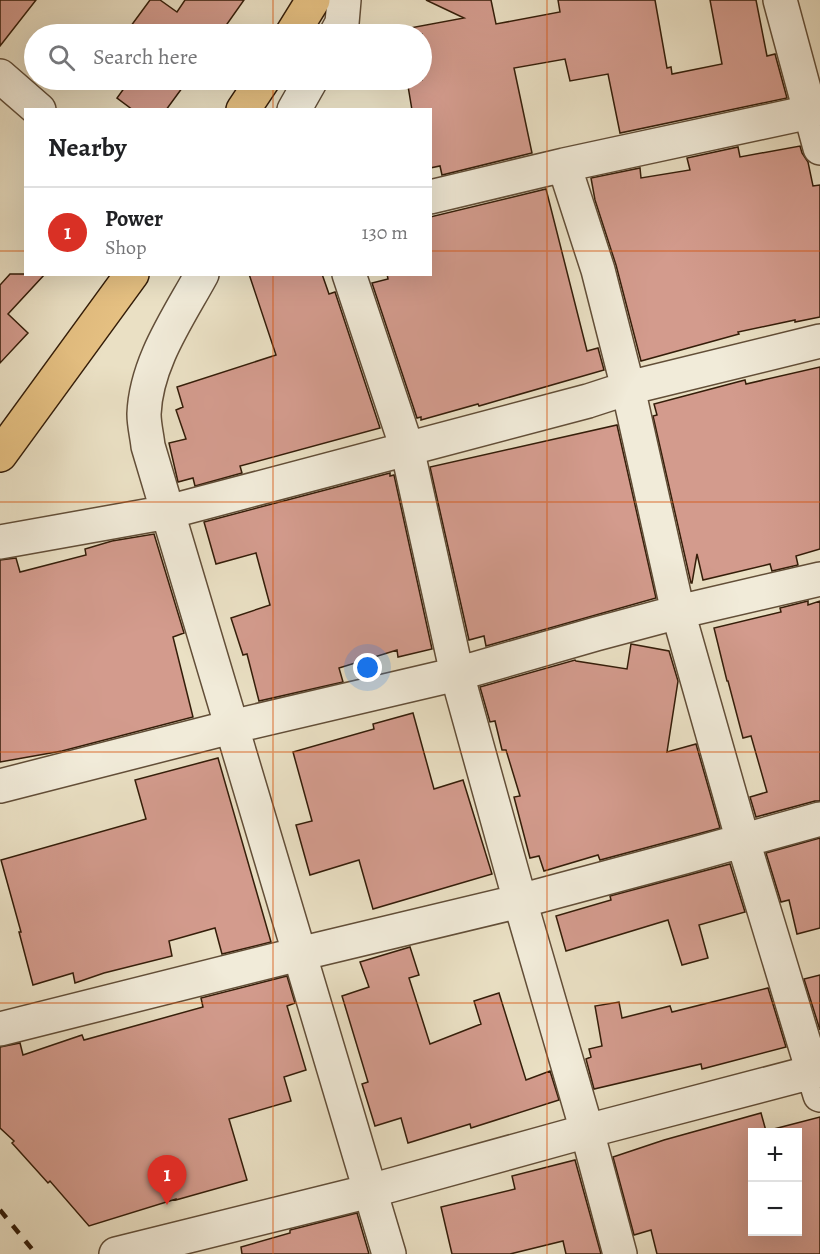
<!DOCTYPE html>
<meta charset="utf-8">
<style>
body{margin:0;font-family:Alegreya,serif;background:#f6f6f6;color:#202124}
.controls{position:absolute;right:18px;bottom:18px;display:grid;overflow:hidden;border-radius:0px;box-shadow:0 6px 24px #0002}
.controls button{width:54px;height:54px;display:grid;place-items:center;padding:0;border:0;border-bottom:2px solid #e0e0e0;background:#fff;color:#202124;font:30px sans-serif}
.you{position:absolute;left:368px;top:668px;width:21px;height:21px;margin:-15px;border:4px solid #fff;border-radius:50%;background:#1a73e8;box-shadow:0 0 0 9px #1a73e833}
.badge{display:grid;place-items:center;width:39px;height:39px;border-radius:50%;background:#d93025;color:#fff;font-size:20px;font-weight:700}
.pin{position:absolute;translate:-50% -50px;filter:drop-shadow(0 2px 3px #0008)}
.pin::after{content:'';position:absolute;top:32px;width:21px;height:18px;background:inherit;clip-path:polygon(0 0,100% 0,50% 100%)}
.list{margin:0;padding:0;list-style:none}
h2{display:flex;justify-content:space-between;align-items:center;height:78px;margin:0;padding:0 24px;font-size:26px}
h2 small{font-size:20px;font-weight:400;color:#757577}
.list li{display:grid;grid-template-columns:39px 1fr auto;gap:18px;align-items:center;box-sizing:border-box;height:90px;padding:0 24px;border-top:2px solid #e0e0e0}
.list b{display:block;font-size:22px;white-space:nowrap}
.list p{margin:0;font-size:20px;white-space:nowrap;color:#757577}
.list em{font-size:20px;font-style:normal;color:#757577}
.icon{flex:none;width:33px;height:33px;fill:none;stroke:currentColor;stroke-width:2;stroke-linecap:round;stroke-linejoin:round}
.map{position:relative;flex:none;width:820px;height:1254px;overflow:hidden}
.search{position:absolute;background:#fff;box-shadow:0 6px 24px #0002;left:24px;top:24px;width:408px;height:66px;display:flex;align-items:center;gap:15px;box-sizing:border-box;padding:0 21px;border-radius:33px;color:#757577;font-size:22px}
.panel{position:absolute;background:#fff;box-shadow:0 6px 24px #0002;left:24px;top:108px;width:408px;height:168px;border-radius:0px}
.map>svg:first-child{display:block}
.building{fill:#d39b8d;stroke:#341d09;stroke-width:1.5;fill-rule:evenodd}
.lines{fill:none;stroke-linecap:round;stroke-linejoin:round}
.minor-casing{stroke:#624e38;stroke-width:36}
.highway-casing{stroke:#341d09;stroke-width:36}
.minor{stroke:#f1ebd9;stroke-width:33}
.highway{stroke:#e5c082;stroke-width:33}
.rail{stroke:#341d09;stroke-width:4.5;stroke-dasharray:10 10;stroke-linecap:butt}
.grid{fill:none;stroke:#d6530c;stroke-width:1.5;stroke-opacity:0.55}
</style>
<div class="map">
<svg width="820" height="1254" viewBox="0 0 820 1254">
<rect width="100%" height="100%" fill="#eae0c4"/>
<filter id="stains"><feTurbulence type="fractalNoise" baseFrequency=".00333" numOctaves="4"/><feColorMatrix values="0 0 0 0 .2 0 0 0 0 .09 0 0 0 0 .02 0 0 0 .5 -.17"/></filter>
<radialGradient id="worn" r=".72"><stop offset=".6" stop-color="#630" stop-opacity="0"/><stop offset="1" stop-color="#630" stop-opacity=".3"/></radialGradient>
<path class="building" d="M0,0H36L0,46Z
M150,0H160L177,12L185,0H244L220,34H125Z
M426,0H491L496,24L560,12L558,0H655L667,68L671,67L672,74L722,64L710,0H756L767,56L775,54L787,98L620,133L608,74L570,81L565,59L514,68L532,153L442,175L440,166L430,168V110H412L407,80H422V34H400L399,30L464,18Z
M130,80H188L166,110H133L117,98Z
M800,146L802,153L808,162L813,186L820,185V317L795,322V320L738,332L739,334L641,361L616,265L595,200L591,178L640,168L641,178L690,170L687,158L738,147L740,157Z
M546,189L587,351L598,348L604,370L479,406L478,404L421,420V417L417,418L372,283L388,279L387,274H430V217Z
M10,274H45L8,314L28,333L0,363V285Z
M249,274H322L329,294L335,292L380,428L240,466L242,473L195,486L193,478L178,482L169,443L186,439L176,410L183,407L177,387L276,355Z
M820,367V549L796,556L798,565L772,571L770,564L703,580L697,554L692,583H691L653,416L657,415L654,404L745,380L746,384Z
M617,425L656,598L486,646L484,636L469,640L430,467Z
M390,473V476L394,475L432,649L398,657L397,650L339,668L343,682L259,701L247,654L243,655L231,618L270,605L256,553L216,564L204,522Z
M154,534L184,633L173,637L193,717L62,751L0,762V560L16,558L20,572L86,555L85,549L112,541Z
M808,601V605L820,601V801H815L756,817L750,797L767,792L751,736L743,738L728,681H727L714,628L781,612L780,608Z
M631,644L669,651L678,681L667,752L696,744L720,828L600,860L598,855L544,871L539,856L530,858L514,797L520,796L506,750H502L495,721L490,722L480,687L575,660L576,661L627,669Z
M413,713L434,789L463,780L492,874L373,909L359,860L310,875L296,825L312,821L293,752L374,729L373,724Z
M218,758L271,942L222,954L215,928L169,941L172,956L104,973L75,983L73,973L33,985L19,932H21L1,860L146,819L135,780Z
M820,838V928L797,934L789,900L781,902L766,853Z
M730,864L745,912L699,925L708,958L682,965L668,920L566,951L556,916L611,900L610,896Z
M410,947L419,975L409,978L430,1044L481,1024L474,1001L499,993L526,1080L550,1071L559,1100L471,1128L470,1124L408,1143L401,1118L375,1126L362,1084L368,1082L342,996L369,987L360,962Z
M820,975V1030L804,979Z
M287,976L295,1003L287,1006L306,1070L284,1077L291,1101L229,1119L247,1180L176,1200V1199L89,1226L50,1181L48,1183L12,1143L14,1141L0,1128V1047L20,1043L23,1055L82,1035L84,1040L203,1007L201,998Z
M768,988L786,1047L702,1069L701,1064L594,1089L586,1059L591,1057L589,1049L602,1046L595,1006L619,1002L622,1018L670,1006L672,1012Z
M761,1113L766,1131L820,1117V1254H657L651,1230L634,1235L613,1157L664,1140ZM753,1132H798V1232H753Z
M575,1160L601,1254H566L563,1241L510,1254H452L441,1207L515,1189L512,1176Z
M357,1213L369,1254H242L241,1247L290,1233V1230Z"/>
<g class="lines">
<g class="minor-casing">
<path id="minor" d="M780,0L820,148
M336,34L342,23L344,0
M0,76L39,110
M294,110L311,80
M564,165L598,270L628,388L678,612L743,841L820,1095
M430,197L564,165L810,112
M202,274C178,318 146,363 144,414C144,425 147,436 148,446L389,1254
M349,274L407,448L457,674L520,901L587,1131L620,1254
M0,542L168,512L588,401L628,388L820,341
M0,786L231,727L457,674L596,634L678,612L820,579
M0,1029L299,954L520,901L684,857L820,819
M116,1254L370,1191L587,1131L820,1070"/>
</g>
<g class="highway-casing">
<path id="highway" d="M292,34L313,0
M243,110L263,80
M0,455L132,274"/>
</g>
<use href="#minor" class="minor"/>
<use href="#highway" class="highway"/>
<path class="rail" d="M0,1210L36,1254"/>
</g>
<path class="grid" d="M273,0V34M547,0V1254M273,80V110M0,251H26M430,251H820M273,274V1254M0,502H820M0,752H820M0,1003H820"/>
<rect width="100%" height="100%" filter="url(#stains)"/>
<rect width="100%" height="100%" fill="url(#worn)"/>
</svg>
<div class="controls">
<button>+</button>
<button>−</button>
</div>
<div class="you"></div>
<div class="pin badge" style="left:167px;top:1205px">1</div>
<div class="search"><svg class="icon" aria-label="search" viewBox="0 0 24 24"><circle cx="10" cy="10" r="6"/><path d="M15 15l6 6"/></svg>Search here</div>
<section class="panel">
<h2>Nearby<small></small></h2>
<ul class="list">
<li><span class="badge">1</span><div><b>Power</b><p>Shop</p></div><em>130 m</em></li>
</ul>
</section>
</div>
